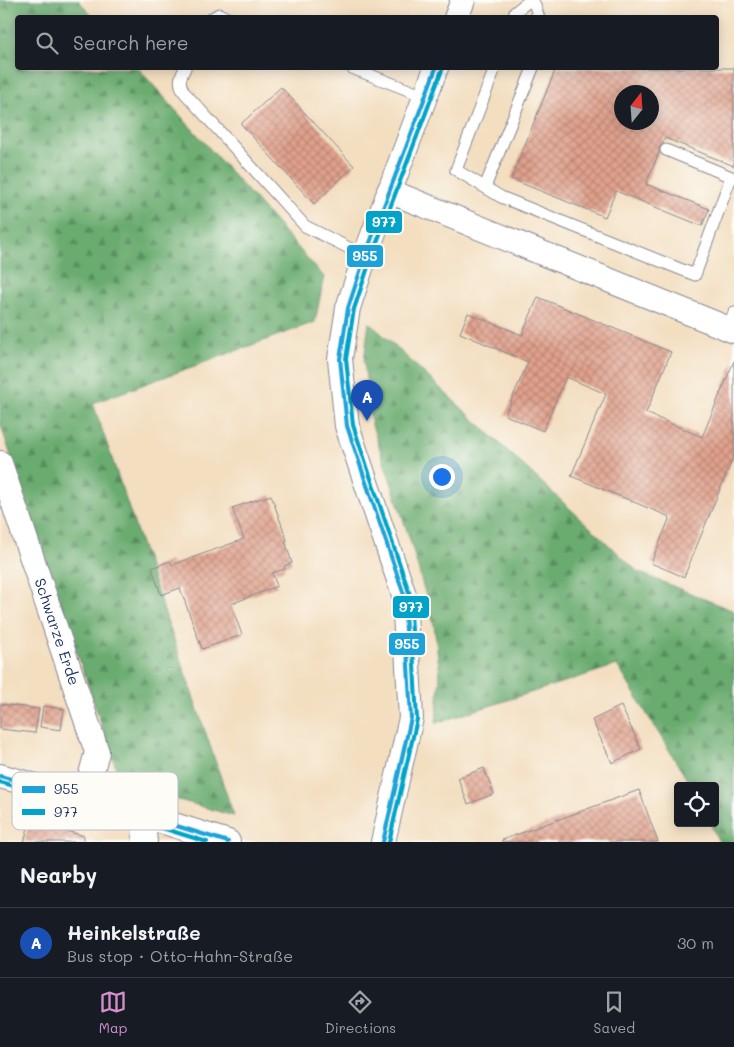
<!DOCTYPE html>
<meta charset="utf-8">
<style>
body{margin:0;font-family:Mali,sans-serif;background:#242831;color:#f1f3f6}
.controls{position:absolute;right:15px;bottom:15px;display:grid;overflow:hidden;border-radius:5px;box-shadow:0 2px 12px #0003}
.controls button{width:45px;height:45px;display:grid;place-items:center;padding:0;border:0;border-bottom:1px solid #363941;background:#171b24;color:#f1f3f6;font:25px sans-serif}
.compass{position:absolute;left:614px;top:85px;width:45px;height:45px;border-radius:50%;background:#171b24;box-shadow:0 2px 12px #0003;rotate:17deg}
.you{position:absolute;left:441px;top:476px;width:18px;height:18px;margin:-12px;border:4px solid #fff;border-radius:50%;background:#1a73e8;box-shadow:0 0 0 8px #1a73e833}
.badge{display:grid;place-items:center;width:32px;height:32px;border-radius:50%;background:#d690ce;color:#fff;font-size:16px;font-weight:700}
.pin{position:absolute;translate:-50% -41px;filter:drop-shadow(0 1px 2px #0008)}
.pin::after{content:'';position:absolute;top:26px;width:18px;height:15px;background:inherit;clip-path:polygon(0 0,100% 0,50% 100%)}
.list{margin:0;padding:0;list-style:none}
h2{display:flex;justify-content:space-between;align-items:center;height:65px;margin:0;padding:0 20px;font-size:21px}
h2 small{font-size:16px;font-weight:400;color:#9ea1a6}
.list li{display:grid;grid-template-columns:32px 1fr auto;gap:15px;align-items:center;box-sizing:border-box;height:70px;padding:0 20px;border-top:1px solid #363941}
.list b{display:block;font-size:19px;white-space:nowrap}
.list p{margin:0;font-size:16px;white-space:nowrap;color:#9ea1a6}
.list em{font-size:16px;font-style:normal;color:#9ea1a6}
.icon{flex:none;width:28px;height:28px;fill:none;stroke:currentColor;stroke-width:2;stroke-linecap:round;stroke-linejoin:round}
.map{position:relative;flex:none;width:734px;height:842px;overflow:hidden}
.search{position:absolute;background:#171b24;box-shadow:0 2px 12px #0003;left:15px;right:15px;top:15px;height:55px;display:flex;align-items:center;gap:12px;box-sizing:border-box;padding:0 18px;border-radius:5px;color:#9ea1a6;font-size:19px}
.sheet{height:135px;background:#171b24}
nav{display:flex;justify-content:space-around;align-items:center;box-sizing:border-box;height:70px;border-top:1px solid #363941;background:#171b24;font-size:14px;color:#9ea1a6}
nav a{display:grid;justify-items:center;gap:2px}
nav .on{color:#d690ce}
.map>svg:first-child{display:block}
.forest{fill:url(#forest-firs);stroke:#426e66}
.building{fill:url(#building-cross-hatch);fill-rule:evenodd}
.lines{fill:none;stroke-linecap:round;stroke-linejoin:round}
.lane-casing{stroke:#87868f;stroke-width:13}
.street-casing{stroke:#87868f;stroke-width:26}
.lane{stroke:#fff;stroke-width:11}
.street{stroke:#fff;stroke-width:24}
.bus-1-casing{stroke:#fdfcf7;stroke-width:8}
.bus-2-casing{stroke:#fdfcf7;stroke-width:8}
.bus-1{stroke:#1ca2d8;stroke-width:4}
.bus-2{stroke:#01a3c8;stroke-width:4}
.labels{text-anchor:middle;stroke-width:4;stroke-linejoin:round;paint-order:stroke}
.street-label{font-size:15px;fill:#1b2f5e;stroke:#fdfcf7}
.key{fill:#fdfcf7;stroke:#b9bec9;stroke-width:1}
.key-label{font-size:14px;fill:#1b2f5e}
.line-badge{stroke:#fdfcf7;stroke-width:2}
.badge-label{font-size:14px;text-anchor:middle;font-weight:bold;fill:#fff}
</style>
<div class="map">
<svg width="734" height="842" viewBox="0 0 734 842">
<defs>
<pattern id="forest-firs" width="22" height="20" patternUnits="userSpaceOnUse" patternTransform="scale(1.25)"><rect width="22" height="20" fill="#6aac6f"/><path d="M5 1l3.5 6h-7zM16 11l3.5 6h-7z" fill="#568c5e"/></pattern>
<pattern id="building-cross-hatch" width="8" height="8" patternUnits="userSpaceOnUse" patternTransform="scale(1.25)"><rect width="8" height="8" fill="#e1a18c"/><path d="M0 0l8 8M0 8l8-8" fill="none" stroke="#b68476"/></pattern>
</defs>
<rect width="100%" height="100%" fill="#fdfcf7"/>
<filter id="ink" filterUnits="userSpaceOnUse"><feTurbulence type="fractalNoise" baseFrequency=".02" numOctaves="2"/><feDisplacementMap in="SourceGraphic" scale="10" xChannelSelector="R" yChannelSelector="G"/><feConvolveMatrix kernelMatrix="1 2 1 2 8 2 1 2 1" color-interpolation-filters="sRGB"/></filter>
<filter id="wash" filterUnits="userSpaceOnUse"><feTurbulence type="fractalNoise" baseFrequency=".0096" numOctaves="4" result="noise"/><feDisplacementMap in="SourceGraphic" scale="20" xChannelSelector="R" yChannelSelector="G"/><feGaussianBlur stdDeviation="1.12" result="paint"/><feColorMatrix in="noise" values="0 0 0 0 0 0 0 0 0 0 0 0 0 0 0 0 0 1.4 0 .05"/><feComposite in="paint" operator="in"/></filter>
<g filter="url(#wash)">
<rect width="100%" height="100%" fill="#f3dec0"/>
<path class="forest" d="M0,0H78L93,17L18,18V68H138L324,277L315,322L93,403L234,816L121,783L0,423Z
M369,322L638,572L734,611V842H719L710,823H715V786H691L617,665L436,723L440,675L434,625L411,543L371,422L364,361Z"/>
<g id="blocks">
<path class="building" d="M556,68H734V166L665,138L663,143L659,148V152L646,184L709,209L702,226L616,191L605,217L511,179ZM622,92H652V122H622Z
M281,87L354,166L314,204L241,124Z
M538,297L671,352L646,413L702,437L734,361V455L684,577L651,563L670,517L571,476L606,394L566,377L543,431L505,415L528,362L460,333L468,313L522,335Z
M271,495L287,540L285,541L292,563L284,566L285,569L272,573L277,586L231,604L242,635L202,649L180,588L161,595L152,568L170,561L172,565L244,539L232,508Z
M0,704L39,709L35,733L0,729Z
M43,706L64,709L61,730L40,727Z
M621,706L641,749L612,763L592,720Z
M484,768L494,794L468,804L458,778Z
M639,790L658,842H502V840Z
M30,821L84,836V842H24Z"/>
</g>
</g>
<g filter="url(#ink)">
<use href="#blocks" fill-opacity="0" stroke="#87868f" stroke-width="1"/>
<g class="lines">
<g class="lane-casing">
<path id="lane" d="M533,0L539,18
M212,18L219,14L227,18
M513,18L515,12L530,0
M185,68C180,78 178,82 184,92L305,226L365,256
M352,68L424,96
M495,68L456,170L501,197L695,275L731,177
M666,150L734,178
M485,187L533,68
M728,328L734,313"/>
</g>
<g class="street-casing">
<g id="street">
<path d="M456,18L463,0"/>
<path d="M389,191L734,331"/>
<path id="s1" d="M0,463L97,752L84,800"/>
<path d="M0,776L148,817L228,842"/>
<path d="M145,842L144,834L148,817"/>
<path d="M383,842L411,718L404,595L347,426L340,359L348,308L365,256L436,68"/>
</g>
</g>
<use href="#lane" class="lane"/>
<use href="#street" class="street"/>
<g class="bus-1-casing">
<path id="bus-1" d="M0,776L148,817L228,842
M383,842L411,718L404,595L347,426L340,359L348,308L365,256L436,68"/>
</g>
<g class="bus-2-casing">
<path id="bus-2" d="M0,782L146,823L207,842
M389,842L417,719L410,595L353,425L346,359L354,309L371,258L442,70"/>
</g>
<use href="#bus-1" class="bus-1"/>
<use href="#bus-2" class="bus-2"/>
</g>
</g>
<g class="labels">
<g class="street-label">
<text dy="5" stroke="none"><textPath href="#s1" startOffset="178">Schwarze Erde</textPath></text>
</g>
</g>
<rect x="12" y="772" width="166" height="58" rx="8" class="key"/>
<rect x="22" y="786" width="23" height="7" fill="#1ca2d8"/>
<rect x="22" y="809" width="23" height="6" fill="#01a3c8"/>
<g class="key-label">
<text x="54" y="794">955</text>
<text x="54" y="817">977</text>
</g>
<g class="line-badge">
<rect x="365" y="210" width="38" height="24" rx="5" fill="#01a3c8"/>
<rect x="346" y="244" width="38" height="24" rx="5" fill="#1ca2d8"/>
<rect x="392" y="595" width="38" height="24" rx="5" fill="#01a3c8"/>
<rect x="388" y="632" width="38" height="24" rx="5" fill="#1ca2d8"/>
</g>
<g class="badge-label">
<text x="384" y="227">977</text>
<text x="365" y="261">955</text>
<text x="411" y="612">977</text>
<text x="407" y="649">955</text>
</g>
</svg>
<div class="controls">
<button><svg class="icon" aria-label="locate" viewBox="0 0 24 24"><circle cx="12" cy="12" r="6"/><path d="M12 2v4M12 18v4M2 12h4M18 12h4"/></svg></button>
</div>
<svg class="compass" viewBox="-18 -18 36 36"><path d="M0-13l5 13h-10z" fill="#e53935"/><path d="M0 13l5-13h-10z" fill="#9ea1a6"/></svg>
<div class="you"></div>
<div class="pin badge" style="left:367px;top:421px;background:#1a4fb4">A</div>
<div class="search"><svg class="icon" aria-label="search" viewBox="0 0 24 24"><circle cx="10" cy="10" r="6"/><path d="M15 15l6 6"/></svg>Search here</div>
</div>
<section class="sheet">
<h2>Nearby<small></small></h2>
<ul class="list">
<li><span class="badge" style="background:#1a4fb4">A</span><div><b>Heinkelstraße</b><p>Bus stop · Otto-Hahn-Straße</p></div><em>30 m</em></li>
</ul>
</section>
<nav>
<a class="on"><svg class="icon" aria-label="map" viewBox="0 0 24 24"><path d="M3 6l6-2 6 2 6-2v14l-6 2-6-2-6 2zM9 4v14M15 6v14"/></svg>Map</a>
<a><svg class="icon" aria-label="directions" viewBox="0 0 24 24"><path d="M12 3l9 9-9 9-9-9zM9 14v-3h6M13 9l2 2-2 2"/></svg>Directions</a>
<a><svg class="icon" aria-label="saved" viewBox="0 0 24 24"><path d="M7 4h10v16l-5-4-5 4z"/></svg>Saved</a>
</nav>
